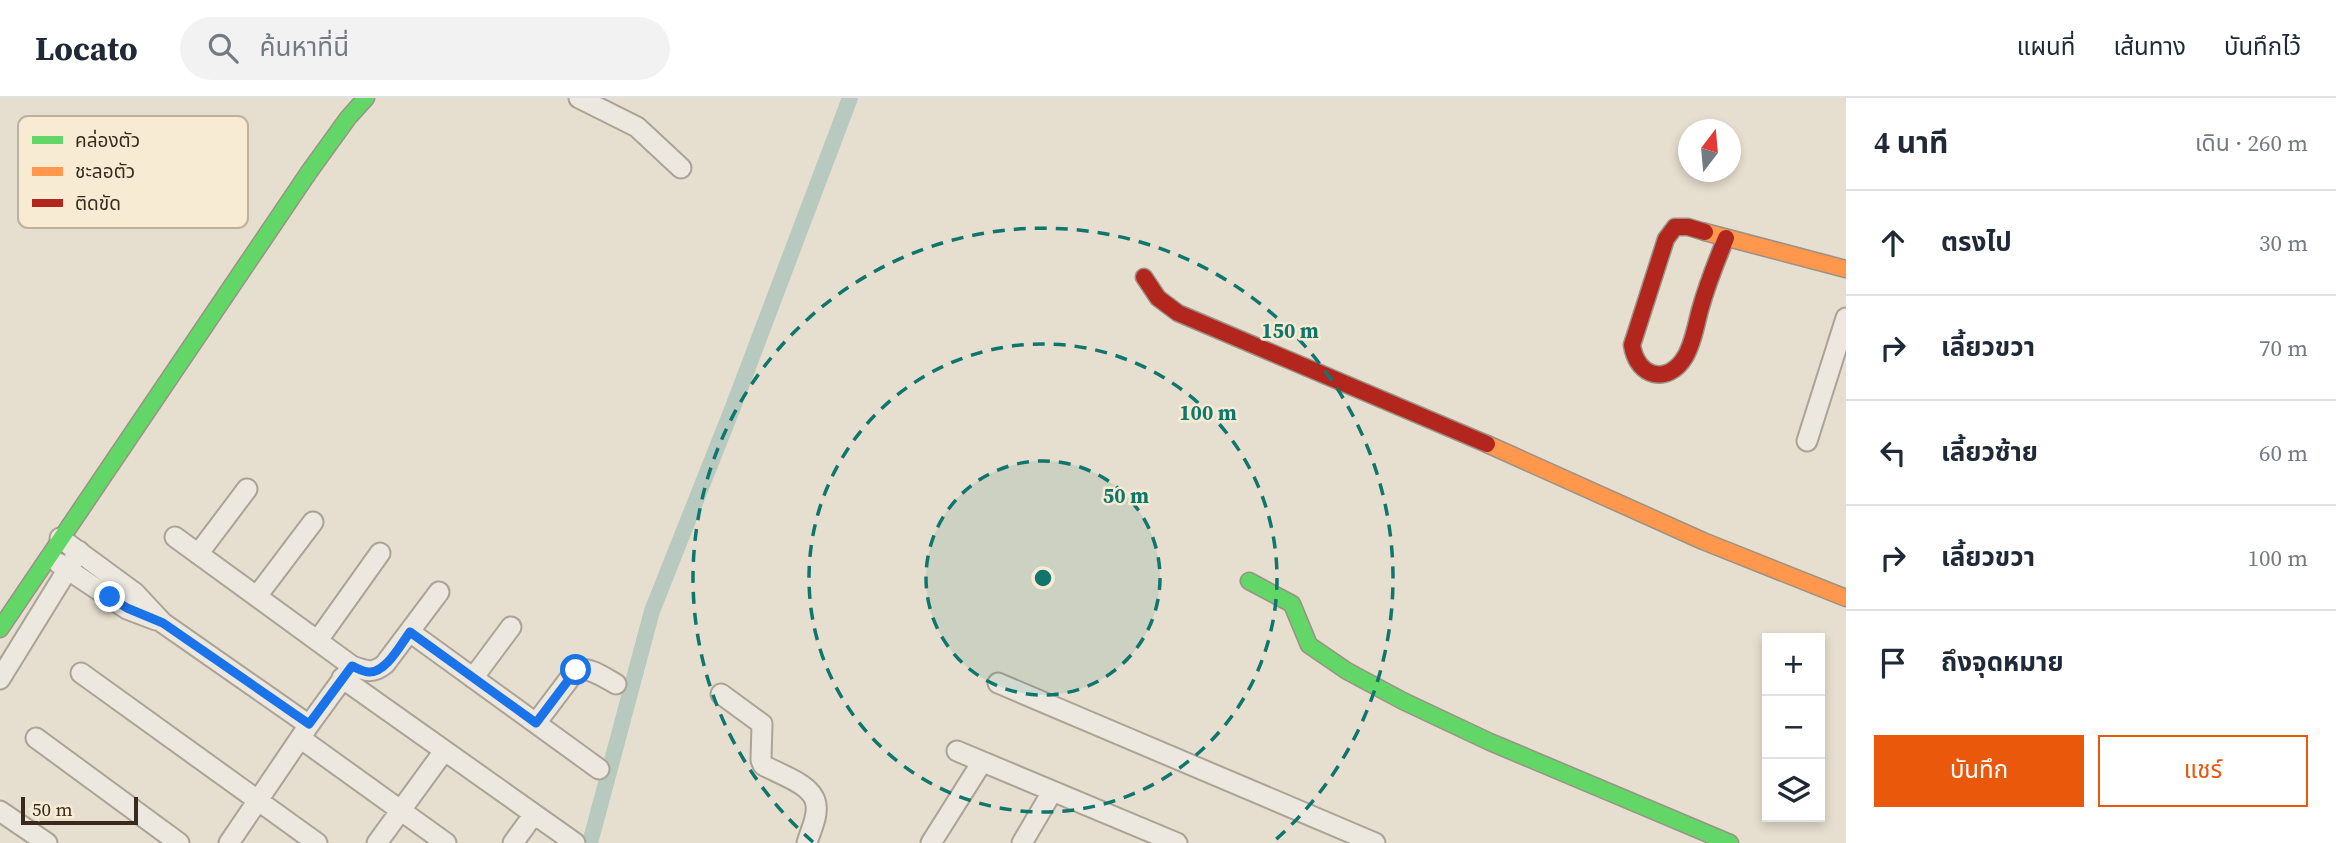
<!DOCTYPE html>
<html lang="th">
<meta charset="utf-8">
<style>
body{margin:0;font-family:"Source Serif 4","Noto Sans Thai",serif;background:#f2f2f3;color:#1f2937}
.controls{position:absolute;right:21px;bottom:21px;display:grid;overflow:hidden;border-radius:0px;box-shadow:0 4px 10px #0003}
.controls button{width:63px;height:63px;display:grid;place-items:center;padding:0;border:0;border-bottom:2px solid #e0e1e3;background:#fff;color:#1f2937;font:35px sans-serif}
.compass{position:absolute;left:1678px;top:21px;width:63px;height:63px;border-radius:50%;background:#fff;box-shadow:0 4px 10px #0003;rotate:16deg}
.scale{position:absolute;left:21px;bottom:18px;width:117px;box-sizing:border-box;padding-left:7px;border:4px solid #3a2a1e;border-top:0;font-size:19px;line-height:24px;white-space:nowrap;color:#3a2a1e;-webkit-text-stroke:5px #f7ebd3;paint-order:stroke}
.stop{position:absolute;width:21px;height:21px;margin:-16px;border:5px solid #1a73e8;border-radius:50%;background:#fff}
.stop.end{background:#1a73e8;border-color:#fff;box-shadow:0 2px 7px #0008}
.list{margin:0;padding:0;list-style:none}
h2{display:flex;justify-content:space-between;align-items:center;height:91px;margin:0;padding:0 28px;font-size:30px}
h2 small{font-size:23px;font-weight:400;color:#747a83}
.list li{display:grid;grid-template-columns:46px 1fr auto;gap:21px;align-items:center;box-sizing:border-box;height:105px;padding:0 28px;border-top:2px solid #e0e1e3}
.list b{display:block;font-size:26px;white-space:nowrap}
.list em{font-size:23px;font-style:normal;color:#747a83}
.actions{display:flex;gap:14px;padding:21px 28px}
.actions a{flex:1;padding:16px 0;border:2px solid #ea580c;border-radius:0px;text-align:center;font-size:24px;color:#ea580c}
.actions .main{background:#ea580c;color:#fff}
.icon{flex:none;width:38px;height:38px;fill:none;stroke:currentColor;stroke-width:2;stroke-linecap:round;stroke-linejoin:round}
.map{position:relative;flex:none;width:1846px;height:745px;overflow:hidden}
header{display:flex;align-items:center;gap:42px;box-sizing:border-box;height:98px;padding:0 35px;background:#fff;border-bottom:2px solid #e0e1e3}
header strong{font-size:33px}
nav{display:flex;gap:38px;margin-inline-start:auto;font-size:24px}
.search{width:490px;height:63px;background:#f2f2f3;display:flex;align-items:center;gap:18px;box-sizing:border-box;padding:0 24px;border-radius:38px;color:#747a83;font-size:26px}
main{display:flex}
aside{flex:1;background:#fff}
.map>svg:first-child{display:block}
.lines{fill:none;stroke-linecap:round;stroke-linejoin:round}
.canal{stroke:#b8cabf;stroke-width:16}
.street-casing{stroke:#aba396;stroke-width:23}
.fast-casing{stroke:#9a9286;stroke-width:19}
.slow-casing{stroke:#9a9286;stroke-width:19}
.jam-casing{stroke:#9a9286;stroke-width:19}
.street{stroke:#ede8df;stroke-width:19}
.fast{stroke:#63d668;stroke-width:16}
.slow{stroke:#ff974d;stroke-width:16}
.jam{stroke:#b3261e;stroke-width:16}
.route{stroke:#1a73e8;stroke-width:9}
.ring{fill:none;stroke:#0f766e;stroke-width:3.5;stroke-dasharray:12 9}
.key{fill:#f7ebd3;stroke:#beb19d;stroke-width:2}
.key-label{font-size:19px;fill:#3a2a1e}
.centre{fill:#0f766e;stroke:#f7ebd3;stroke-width:3.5}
.ring-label{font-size:21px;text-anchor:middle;font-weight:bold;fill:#0f766e;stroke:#f7ebd3;stroke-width:5;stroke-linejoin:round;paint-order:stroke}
</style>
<header>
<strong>Locato</strong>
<div class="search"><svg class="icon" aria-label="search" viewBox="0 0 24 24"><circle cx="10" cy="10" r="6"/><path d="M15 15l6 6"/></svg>ค้นหาที่นี่</div>
<nav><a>แผนที่</a><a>เส้นทาง</a><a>บันทึกไว้</a></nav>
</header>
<main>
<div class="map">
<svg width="1846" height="745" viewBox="0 0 1846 745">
<rect width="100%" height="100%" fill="#e6dece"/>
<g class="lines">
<path class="canal" d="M590,745L652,513L733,309L850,0"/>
<g class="street-casing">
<path id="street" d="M579,0L637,29L681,70
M1807,343L1846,220
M175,439L352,568L309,627
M60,440L135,495L163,525L309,627L229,745
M198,456L247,391
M58,465L127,511L156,522
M257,498L313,424
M410,534L599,671
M318,542L380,455
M352,568C366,573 373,576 385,566L439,494
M81,575L317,745
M342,580L575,745
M473,580L511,529
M0,581L79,453
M998,585L1375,745
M721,596L762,626L761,662L763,667C778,676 814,686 816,707C818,719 810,734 807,745
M536,625L576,572C589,568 605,580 616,586
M36,640L179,745
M300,640L446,745
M957,653L1177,745
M0,713L47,745
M377,745L444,653
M513,745L534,716
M931,745L982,664
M1022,745L1052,694"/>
</g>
<g class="fast-casing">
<path id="fast" d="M1249,483L1292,506L1309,547L1347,573L1403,603L1490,644L1730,745
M0,531L309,74L348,20L366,0"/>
</g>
<g class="slow-casing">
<path id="slow" d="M1705,134L1846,171
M1487,346L1703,443L1846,500"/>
</g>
<g class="jam-casing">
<path id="jam" d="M1705,134L1688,129H1675L1666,141L1632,247C1637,280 1668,287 1685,259C1693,246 1696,227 1700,212C1707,187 1716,164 1726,140
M1144,179L1158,200L1178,215L1487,346"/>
</g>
<use href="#street" class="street"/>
<use href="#fast" class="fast"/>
<use href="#slow" class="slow"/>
<use href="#jam" class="jam"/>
</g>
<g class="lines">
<path class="route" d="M110,499L127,510L163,525L309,626L352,568C357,570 363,574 369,574C386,575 401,546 410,534L536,625L576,572"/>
</g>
<circle cx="1043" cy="480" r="117" fill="#0f766e" fill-opacity=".12"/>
<g class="ring">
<circle cx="1043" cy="480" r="117"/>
<circle cx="1043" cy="480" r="234"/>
<path d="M813 744A350 350 0 1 1 1273 744"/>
</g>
<rect x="18" y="18" width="230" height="112" rx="10" class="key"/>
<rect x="32" y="38" width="31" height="8" fill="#63d668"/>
<rect x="32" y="69" width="31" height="9" fill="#ff974d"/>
<rect x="32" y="101" width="31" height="8" fill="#b3261e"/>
<g class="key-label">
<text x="75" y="49">คล่องตัว</text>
<text x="75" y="80">ชะลอตัว</text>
<text x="75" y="112">ติดขัด</text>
</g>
<circle cx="1043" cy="480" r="10" class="centre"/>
<g class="ring-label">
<text x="1290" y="240">150 m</text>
<text x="1208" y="322">100 m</text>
<text x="1126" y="405">50 m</text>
</g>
</svg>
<div class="controls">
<button>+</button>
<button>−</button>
<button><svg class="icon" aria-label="layers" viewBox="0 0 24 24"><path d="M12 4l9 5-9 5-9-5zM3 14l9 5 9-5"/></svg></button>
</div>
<svg class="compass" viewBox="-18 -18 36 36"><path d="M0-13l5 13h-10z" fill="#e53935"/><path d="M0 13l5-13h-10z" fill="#747a83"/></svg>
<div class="scale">50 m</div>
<div class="stop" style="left:576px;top:572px"></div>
<div class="stop end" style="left:110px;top:499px"></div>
</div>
<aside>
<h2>4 นาที<small>เดิน · 260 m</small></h2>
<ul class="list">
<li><svg class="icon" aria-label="ahead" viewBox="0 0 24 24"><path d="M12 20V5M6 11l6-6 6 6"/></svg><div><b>ตรงไป</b></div><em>30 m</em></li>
<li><svg class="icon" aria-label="right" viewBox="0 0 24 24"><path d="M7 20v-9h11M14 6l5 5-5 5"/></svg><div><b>เลี้ยวขวา</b></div><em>70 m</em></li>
<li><svg class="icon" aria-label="left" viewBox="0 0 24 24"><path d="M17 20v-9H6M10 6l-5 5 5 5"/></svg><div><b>เลี้ยวซ้าย</b></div><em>60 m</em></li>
<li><svg class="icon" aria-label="right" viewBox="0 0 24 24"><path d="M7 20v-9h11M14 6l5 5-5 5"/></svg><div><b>เลี้ยวขวา</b></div><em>100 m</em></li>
<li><svg class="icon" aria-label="arrive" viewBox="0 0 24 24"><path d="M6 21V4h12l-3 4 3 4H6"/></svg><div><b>ถึงจุดหมาย</b></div></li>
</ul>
<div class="actions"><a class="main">บันทึก</a><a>แชร์</a></div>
</aside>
</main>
